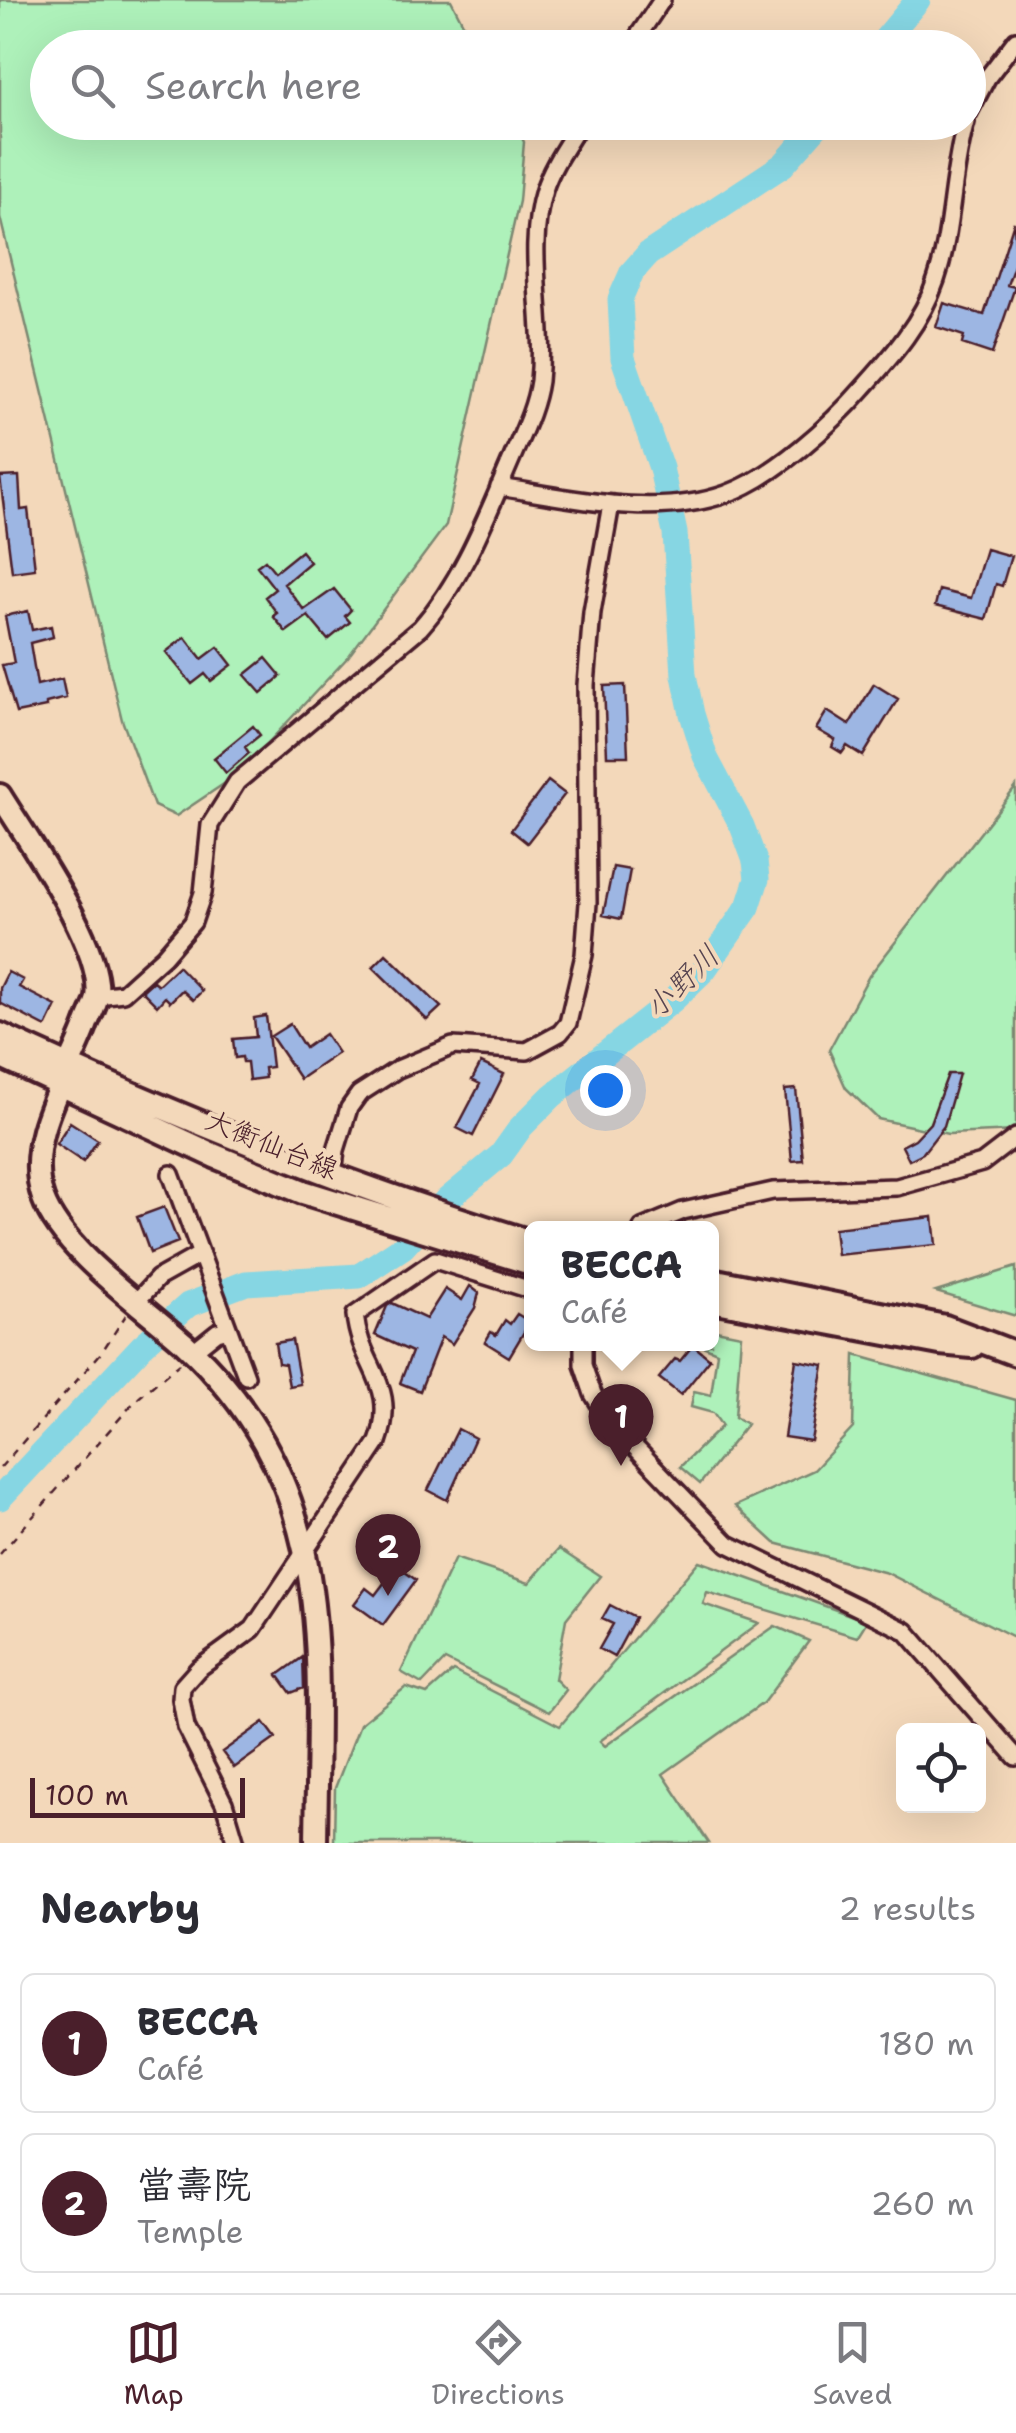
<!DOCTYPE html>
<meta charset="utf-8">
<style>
body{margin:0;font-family:"Shantell Sans","Klee One",sans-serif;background:#f2f2f3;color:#2b2b33}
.controls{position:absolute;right:30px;bottom:30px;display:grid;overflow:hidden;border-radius:15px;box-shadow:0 10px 40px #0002}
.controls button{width:90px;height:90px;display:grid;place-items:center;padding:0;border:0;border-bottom:2px solid #e1e1e2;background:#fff;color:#2b2b33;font:50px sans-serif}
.scale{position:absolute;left:30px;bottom:25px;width:215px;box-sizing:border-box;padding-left:10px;border:5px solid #4a1f2b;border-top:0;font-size:28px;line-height:35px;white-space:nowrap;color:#4a1f2b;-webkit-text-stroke:8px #f3d8ba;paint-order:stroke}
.you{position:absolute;left:605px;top:1090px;width:35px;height:35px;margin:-25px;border:8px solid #fff;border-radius:50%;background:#1a73e8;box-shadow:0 0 0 15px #1a73e833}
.badge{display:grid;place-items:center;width:65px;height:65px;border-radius:50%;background:#4a1f2b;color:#fff;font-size:32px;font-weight:700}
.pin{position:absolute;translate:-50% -82px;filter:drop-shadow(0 2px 5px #0008)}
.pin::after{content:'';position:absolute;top:52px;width:35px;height:30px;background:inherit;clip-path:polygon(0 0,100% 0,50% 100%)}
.popup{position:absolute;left:524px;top:1221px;width:195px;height:130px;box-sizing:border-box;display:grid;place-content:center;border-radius:15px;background:#fff;filter:drop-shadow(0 2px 8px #0005);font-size:32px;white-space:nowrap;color:#7c7c81}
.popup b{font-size:38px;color:#2b2b33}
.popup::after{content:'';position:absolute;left:50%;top:100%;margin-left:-20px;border:20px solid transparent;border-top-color:#fff}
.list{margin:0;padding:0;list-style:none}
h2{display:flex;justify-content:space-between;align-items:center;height:130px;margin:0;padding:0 40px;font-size:42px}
h2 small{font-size:32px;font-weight:400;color:#7c7c81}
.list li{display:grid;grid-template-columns:65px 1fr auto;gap:30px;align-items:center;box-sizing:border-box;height:140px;margin:0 20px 20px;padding:0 20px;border:2px solid #e1e1e2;border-radius:15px}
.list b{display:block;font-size:38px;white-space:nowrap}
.list p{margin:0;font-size:32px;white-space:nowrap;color:#7c7c81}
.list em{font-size:32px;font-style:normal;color:#7c7c81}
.icon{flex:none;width:55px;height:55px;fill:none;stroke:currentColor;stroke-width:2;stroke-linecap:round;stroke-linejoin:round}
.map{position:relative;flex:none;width:1016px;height:1843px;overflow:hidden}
.search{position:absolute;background:#fff;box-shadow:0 10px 40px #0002;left:30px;right:30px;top:30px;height:110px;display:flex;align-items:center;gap:25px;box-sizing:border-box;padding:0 35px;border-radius:55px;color:#7c7c81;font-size:38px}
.sheet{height:450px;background:#fff}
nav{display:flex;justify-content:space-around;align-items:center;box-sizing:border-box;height:140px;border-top:2px solid #e1e1e2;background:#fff;font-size:28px;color:#7c7c81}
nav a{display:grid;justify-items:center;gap:5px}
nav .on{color:#4a1f2b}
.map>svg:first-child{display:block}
.green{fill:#aef1ba;stroke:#7c8872;stroke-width:2.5}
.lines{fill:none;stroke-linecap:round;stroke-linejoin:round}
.river{stroke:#86d6e3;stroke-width:25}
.building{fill:#9db6e3;stroke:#4a1f2b;stroke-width:2.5}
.minor-casing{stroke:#4a1f2b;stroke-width:22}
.tertiary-casing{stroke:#4a1f2b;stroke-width:28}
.secondary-casing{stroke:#4a1f2b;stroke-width:30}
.path{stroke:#4a1f2b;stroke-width:2.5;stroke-dasharray:8 8;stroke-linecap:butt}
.minor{stroke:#f3d8ba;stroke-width:15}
.tertiary{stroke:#f3d8ba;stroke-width:20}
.secondary{stroke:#f3d8ba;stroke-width:22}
.labels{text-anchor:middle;stroke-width:8;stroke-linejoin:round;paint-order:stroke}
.street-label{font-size:28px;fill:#4a1f2b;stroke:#f3d8ba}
.water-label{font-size:30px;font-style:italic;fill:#564450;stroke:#f3d8ba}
</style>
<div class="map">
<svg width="1016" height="1843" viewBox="0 0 1016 1843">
<rect width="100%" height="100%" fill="#f3d8ba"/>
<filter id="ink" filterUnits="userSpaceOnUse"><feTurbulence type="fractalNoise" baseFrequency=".01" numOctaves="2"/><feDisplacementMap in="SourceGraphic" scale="20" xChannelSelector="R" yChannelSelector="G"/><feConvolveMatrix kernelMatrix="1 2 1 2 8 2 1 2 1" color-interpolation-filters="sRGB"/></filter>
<g filter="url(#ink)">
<path class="green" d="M0,0H451L475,47L48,48V122H514L524,142L519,201L446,525L348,657L240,773L176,816L154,806L122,720L0,217Z
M1016,787V1131L948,1134L878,1119L846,1088L829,1050L869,976Z
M1016,1267V1316L936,1292Z
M711,1329L741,1335L735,1417L747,1424L700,1484L680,1467L722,1426L713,1413L691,1407L694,1391L711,1395L717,1352L698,1344H711Z
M855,1355L1016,1400V1638L887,1573L775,1543L735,1506L814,1470L853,1428Z
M559,1549L600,1576L566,1619L555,1679L566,1690L549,1712L445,1660L422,1684L401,1672L455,1558L529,1583Z
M699,1561L867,1621L857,1637L707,1592L703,1604L759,1623L600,1741L605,1746L775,1626L809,1641L763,1703L663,1774L709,1843H334L335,1788L360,1724L406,1687L427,1694L453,1671L560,1726Z"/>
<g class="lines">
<path class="river" d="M878,48L918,0
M0,1498L142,1346L188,1305L246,1283L359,1276L403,1247L442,1204L501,1155L521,1127L552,1096L673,1000L704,970L748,907L757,879L755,861L742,826L705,756L692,714L684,675L675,533L661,468L623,358L620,299L632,272L648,254L783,165L821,122"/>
</g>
<path class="building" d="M1014,222L1016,260L1007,285L1015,287L992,354L962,344L964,336L936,327L944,303L984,315Z
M19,476L21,510L28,509L35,569L12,572L0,477Z
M986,549L1011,556L1002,586L996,584L986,619L935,606L939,590L971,598Z
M301,551L310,562L284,584L304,610L334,589L351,610L345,616L350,622L328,640L308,616L286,632L273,616L277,613L265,597L275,589L257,566L265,560L275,572Z
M28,611L32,630L51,626L53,637L30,643L37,685L62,679L66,698L46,703V707L16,713L2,665L14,663L5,616Z
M185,637L202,659L218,647L232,665L211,681L205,674L192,684L166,652Z
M266,658L281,676L261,693L245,675Z
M874,684L898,699L863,756L847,746L842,753L832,747L835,740L816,729L827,711L849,725Z
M625,685L628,756H607L604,686Z
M253,726L260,735L245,747L249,753L226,773L214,758Z
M548,781L565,794L527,843L511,830Z
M613,867L630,870L621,919L603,915Z
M386,954L441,1007L427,1020L373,967Z
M178,966L202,991L193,1000L182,990L170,1002L165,997L157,1006L142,991L153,981L158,985Z
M8,972L23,980L19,987L56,1006L46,1027L0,1003V988Z
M266,1016L272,1067L264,1068L265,1078L249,1080L247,1062H243L242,1057L235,1058L233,1039L256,1037L254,1018Z
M290,1024L305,1048L325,1034L338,1053L300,1079L271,1036Z
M481,1063L504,1074L473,1136L457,1128L480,1084L472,1080Z
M948,1074H959L944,1126L923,1153L909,1160L902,1146L915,1139L930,1123Z
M796,1089L803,1160L792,1161L785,1090Z
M70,1122L98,1140L83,1162L56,1144Z
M164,1207L178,1242L150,1253L137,1217Z
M933,1217L936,1245L837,1255L834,1228Z
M470,1286L479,1293L475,1308L452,1344L441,1337L420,1391L400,1383L412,1352L375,1335L387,1306L392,1303L426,1319L445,1289L462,1300Z
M517,1314L530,1322L509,1357L485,1342L491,1332L496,1335L505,1320L510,1324Z
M292,1340L300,1384L289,1386L285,1364L278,1363L275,1343Z
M693,1345L710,1359L681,1395L659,1378L675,1359L680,1361Z
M796,1360L824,1365L811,1441L784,1437Z
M458,1429L475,1438L447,1500L428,1490Z
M397,1566L416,1580L383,1625L354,1604L366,1588L375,1595Z
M610,1605L635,1618L614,1657L599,1649L613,1624L602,1619Z
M303,1657L304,1688L291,1693L278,1675Z
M264,1722L276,1738L234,1768L222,1752Z"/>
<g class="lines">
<g class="minor-casing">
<path id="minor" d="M630,48L662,0
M968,114L987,78L1016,40
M499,487C570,498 656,519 726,494C773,478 832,424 864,387C893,355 922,322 936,280C953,229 951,174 966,122
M97,996L123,993L164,956L193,922L203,893L210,825L237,782L420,628C462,581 486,518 511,460C522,434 535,409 539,381C546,317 525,252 544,190C552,165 568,144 581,122
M171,1174L246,1376
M333,1175L336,1150L349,1108L359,1094L398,1069L453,1046L527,1051L560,1033L568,1023L584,955L588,903L586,685L592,612L611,504
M642,1228L683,1211L773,1191L897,1187L982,1163L1016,1137
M136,1302L158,1278L199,1255
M583,1344V1365L593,1394L609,1420L728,1544L906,1631L1016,1757
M192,1352L217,1332L228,1329
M236,1843L224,1803L186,1727L181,1699L182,1687L198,1669L253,1629L378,1442C399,1384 360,1367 355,1315L435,1260L531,1290"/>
</g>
<g class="tertiary-casing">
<path id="tertiary" d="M0,795C27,839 105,948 97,998C95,1007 89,1017 86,1026C66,1079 23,1140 43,1198C62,1251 142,1305 184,1343C339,1486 318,1652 316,1843"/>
</g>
<g class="secondary-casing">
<path id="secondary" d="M0,1035C172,1115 349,1187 531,1242
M0,1056L215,1156L303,1192L531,1263
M711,1280L945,1327L1016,1354
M711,1300L940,1343L972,1346"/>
</g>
<path class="path" d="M0,1468L101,1353L126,1315
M0,1554L136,1400L180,1363"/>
<use href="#minor" class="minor"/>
<use href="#tertiary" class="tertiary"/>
<use href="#secondary" class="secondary"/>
</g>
</g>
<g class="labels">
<g class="street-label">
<text transform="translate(272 1144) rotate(22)" y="10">大衡仙台線</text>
</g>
<g class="water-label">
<text transform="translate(682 982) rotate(-44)" y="10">小野川</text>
</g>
</g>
</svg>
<div class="controls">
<button><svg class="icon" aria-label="locate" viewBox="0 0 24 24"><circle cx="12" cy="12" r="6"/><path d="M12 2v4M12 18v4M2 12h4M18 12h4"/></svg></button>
</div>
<div class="scale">100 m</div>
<div class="you"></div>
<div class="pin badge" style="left:621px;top:1466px">1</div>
<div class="popup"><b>BECCA</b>Café</div>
<div class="pin badge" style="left:388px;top:1596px">2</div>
<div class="search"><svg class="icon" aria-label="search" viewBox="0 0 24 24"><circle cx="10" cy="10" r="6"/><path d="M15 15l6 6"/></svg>Search here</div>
</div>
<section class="sheet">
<h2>Nearby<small>2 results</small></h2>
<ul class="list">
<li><span class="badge">1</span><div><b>BECCA</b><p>Café</p></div><em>180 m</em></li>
<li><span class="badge">2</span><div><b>當壽院</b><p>Temple</p></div><em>260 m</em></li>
</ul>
</section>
<nav>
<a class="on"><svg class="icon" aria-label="map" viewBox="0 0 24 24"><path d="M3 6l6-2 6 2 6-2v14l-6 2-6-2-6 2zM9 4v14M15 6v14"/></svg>Map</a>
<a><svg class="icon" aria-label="directions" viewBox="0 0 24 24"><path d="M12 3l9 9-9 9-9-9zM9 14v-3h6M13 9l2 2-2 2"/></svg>Directions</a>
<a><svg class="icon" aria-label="saved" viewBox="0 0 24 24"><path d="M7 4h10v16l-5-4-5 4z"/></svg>Saved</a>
</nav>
